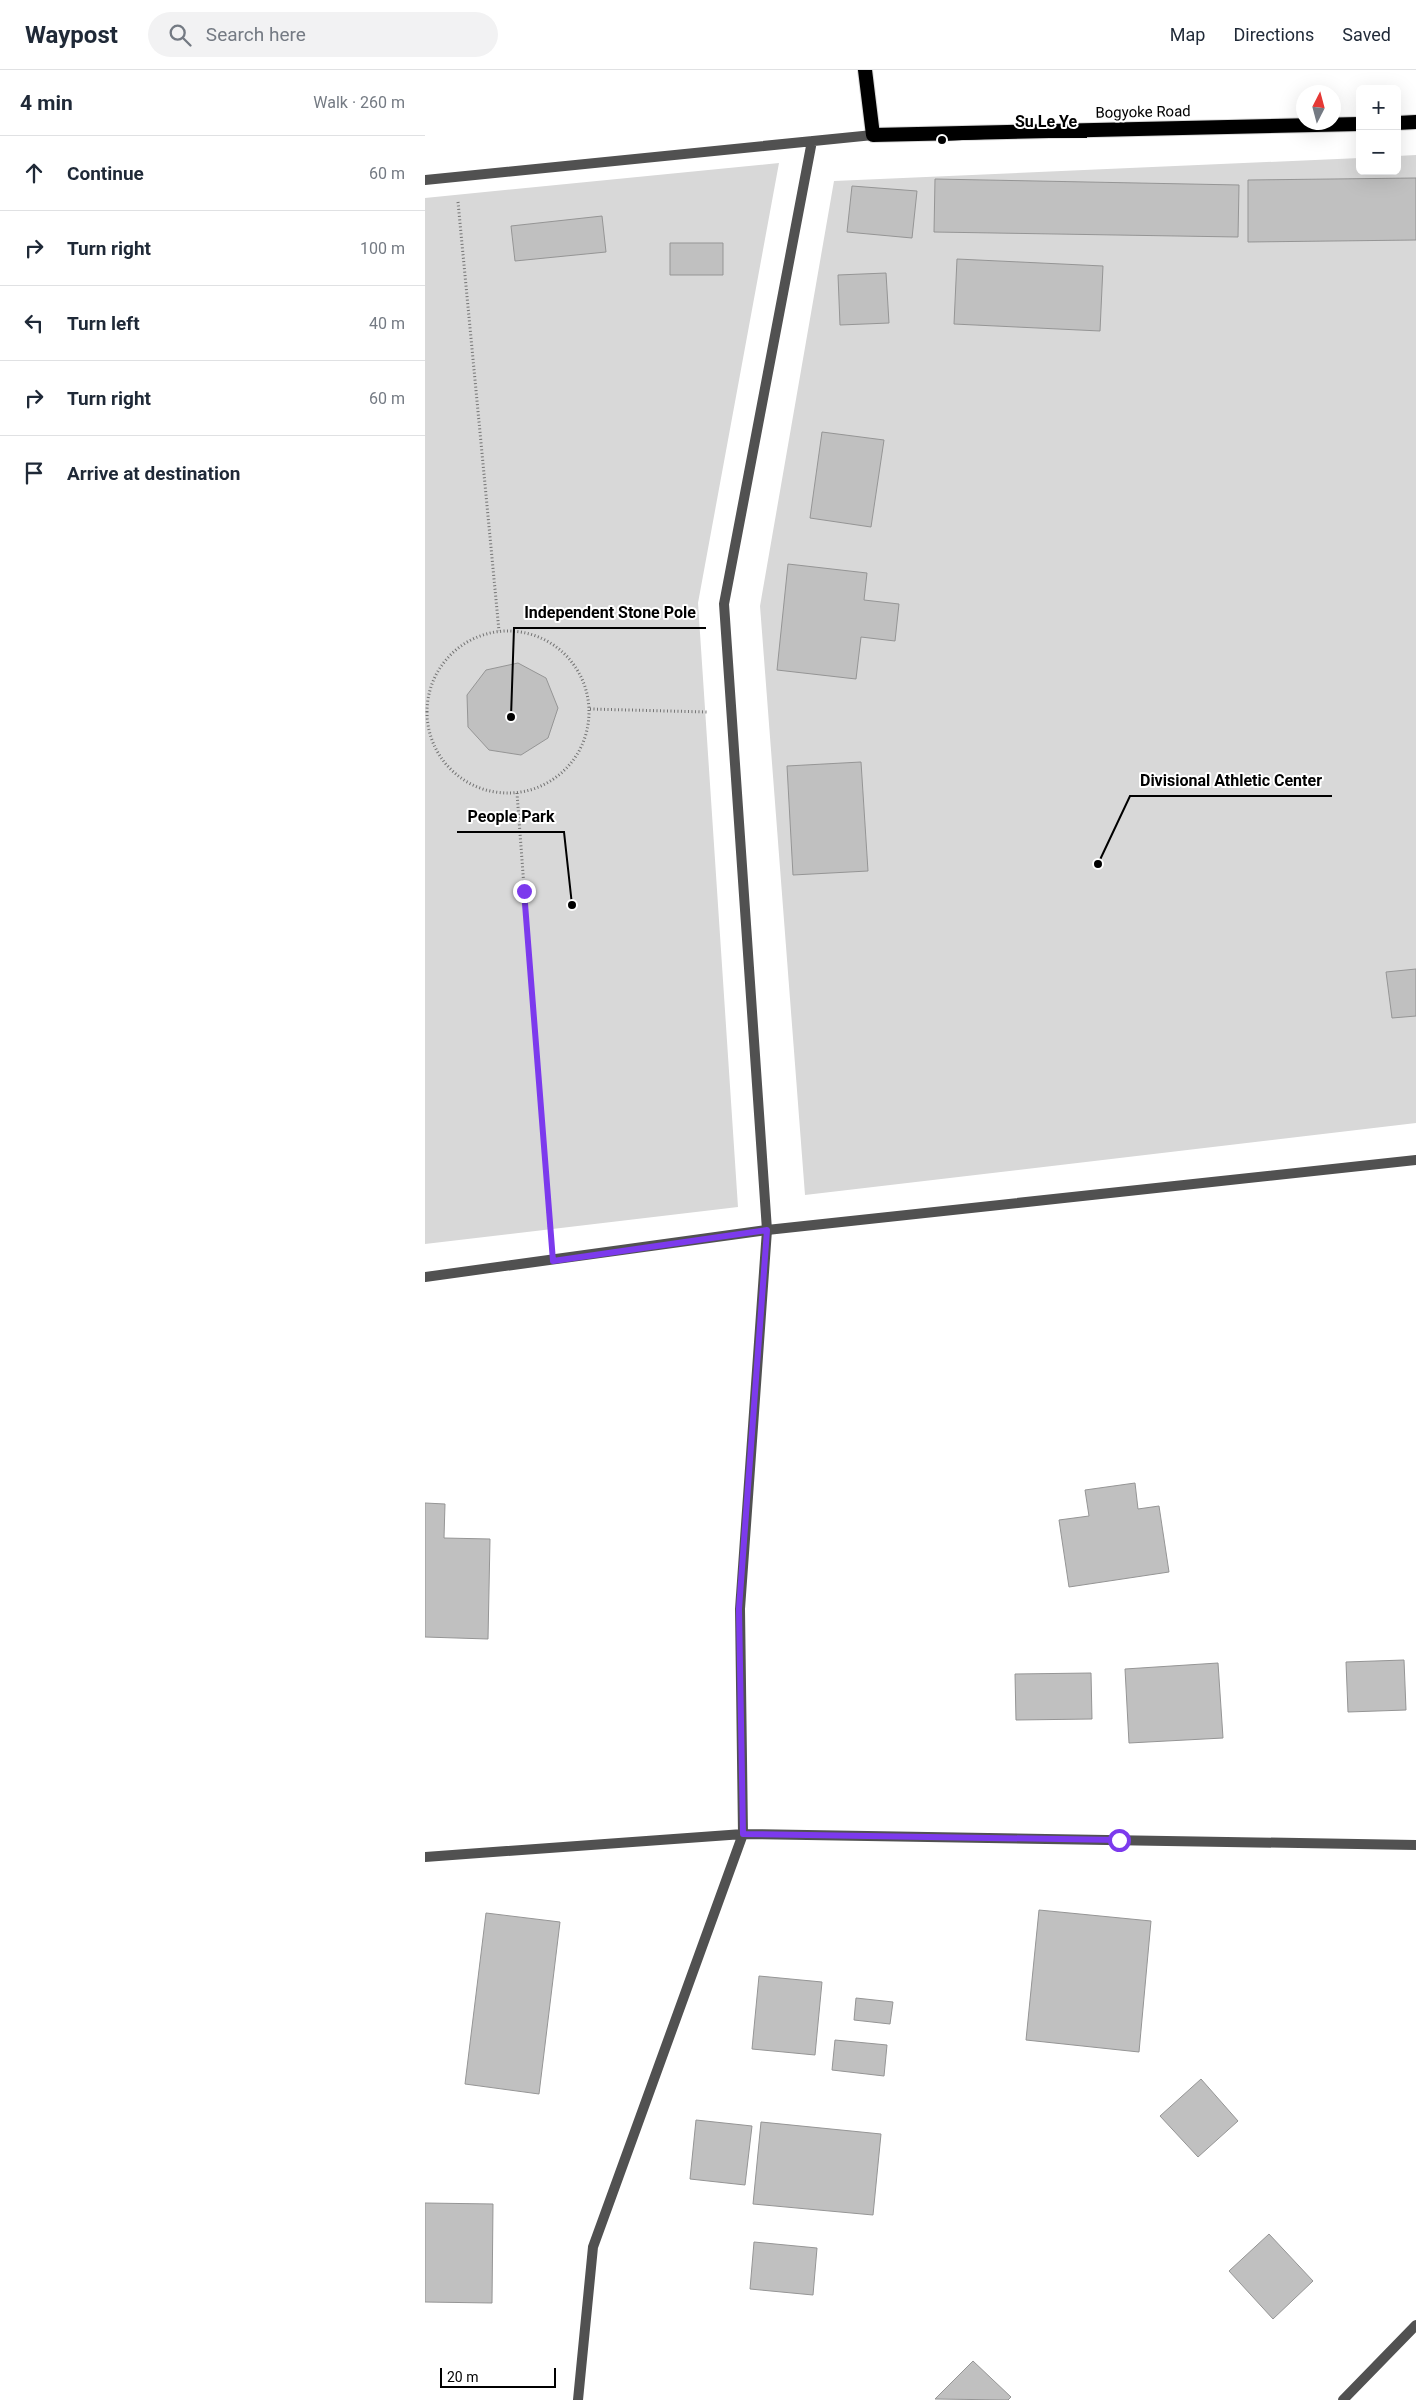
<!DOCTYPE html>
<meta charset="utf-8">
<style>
body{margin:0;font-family:Roboto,sans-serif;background:#f2f2f3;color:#1f2937}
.controls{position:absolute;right:15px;top:15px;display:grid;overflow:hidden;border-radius:8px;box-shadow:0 5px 20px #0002}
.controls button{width:45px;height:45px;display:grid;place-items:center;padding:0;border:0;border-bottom:1px solid #e0e1e3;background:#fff;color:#1f2937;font:25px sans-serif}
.compass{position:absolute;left:871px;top:15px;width:45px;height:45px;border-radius:50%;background:#fff;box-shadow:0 5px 20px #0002;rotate:6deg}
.scale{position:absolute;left:15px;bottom:12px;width:116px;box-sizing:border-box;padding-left:5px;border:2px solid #000;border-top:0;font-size:14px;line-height:18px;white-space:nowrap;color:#000;-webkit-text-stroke:4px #fff;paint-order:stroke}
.stop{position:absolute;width:15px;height:15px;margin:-11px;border:4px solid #7c3aed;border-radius:50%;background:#fff}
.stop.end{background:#7c3aed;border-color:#fff;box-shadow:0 1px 5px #0008}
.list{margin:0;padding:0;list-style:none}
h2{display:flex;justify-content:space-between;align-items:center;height:65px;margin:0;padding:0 20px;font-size:21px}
h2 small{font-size:16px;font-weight:400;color:#747a83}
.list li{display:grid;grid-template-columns:32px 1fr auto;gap:15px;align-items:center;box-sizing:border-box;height:75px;padding:0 20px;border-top:1px solid #e0e1e3}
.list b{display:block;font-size:19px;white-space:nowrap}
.list em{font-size:16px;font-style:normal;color:#747a83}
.icon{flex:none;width:28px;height:28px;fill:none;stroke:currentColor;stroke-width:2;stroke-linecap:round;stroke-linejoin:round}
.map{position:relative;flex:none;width:991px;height:2330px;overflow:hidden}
header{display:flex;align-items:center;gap:30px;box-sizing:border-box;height:70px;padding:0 25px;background:#fff;border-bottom:1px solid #e0e1e3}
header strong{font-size:24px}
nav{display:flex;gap:28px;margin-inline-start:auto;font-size:18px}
.search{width:350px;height:45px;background:#f2f2f3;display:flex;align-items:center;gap:12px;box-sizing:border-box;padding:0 18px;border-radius:28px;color:#747a83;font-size:19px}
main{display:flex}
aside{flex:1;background:#fff}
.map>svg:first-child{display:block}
.green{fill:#d8d8d8}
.building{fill:#c0c0c0;stroke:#959595}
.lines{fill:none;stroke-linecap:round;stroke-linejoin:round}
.trunk-casing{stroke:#dbdbdb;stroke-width:16}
.path{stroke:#737373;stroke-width:3;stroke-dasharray:1 2.5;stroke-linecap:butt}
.minor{stroke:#515151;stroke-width:10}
.tertiary{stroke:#515151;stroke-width:10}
.trunk{stroke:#000;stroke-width:14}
.route{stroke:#7c3aed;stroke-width:6}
.labels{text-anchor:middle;stroke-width:4;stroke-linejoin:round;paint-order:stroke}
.street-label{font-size:15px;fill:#000;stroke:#fff}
.leader{fill:none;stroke:#000;stroke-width:2}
.callout-dot{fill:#000;stroke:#fff;stroke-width:2}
.callout-label{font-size:16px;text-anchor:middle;font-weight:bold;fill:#000;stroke:#fff;stroke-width:4;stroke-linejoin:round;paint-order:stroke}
</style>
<header>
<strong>Waypost</strong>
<div class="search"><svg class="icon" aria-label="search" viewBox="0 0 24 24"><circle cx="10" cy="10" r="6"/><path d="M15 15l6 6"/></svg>Search here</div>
<nav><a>Map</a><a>Directions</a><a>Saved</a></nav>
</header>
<main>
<aside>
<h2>4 min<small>Walk · 260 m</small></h2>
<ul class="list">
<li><svg class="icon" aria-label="ahead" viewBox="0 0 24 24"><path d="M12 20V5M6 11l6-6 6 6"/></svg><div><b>Continue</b></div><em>60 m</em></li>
<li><svg class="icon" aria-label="right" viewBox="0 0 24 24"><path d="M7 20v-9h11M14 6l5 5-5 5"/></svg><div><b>Turn right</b></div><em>100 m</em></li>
<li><svg class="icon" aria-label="left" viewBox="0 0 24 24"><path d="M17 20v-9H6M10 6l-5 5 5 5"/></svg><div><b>Turn left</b></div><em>40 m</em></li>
<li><svg class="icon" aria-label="right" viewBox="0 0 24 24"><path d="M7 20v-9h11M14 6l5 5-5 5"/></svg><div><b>Turn right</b></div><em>60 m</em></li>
<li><svg class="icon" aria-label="arrive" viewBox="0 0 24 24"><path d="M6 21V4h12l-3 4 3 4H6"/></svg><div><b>Arrive at destination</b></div></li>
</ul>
</aside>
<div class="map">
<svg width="991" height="2330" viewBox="0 0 991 2330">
<rect width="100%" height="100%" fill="#fff"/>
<path class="green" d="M991,85V1053L380,1125L335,536L409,111L935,88V101H972V86Z
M354,93L273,533L313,1137L0,1174V128Z"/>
<path class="building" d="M991,108V170L823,172V110Z
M510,109L814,115L813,167L509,162Z
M427,116L492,121L487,168L422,162Z
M177,146L181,182L90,191L86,156Z
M245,173H298V205H245Z
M532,189L678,196L675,261L529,254Z
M461,203L464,253L415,255L413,205Z
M397,362L459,370L446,457L385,448Z
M363,494L442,503L439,530L474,534L470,571L436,567L431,609L352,600Z
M93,593L121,608L133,638L123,668L96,685L64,680L43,657L42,625L61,600Z
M436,692L443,801L368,805L362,696Z
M991,899V946L967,948L961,902Z
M710,1413L713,1439L734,1436L744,1502L644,1517L634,1450L664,1446L660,1420Z
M0,1433L20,1434L19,1468L65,1469L63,1569L0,1567Z
M979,1590L981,1640L923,1642L921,1592Z
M793,1593L798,1668L704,1673L700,1599Z
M666,1603L667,1649L591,1650L590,1604Z
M614,1840L726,1851L714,1982L601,1970Z
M61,1843L135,1852L114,2024L40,2014Z
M334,1906L397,1912L390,1985L327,1979Z
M431,1928L468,1932L465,1954L429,1950Z
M410,1970L462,1975L459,2006L407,2000Z
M776,2009L813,2051L773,2087L735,2046Z
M271,2050L327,2056L320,2115L265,2109Z
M336,2052L456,2064L448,2145L328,2134Z
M0,2133L68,2134L67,2233L0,2232Z
M844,2164L888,2211L848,2249L804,2201Z
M329,2172L392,2178L388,2225L325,2219Z
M548,2291L586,2327L583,2330L510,2329Z"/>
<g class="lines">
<g class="trunk-casing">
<path id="trunk" d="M440,0L448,65L935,54
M972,53L991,52"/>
</g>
<path class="path" d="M33,132L74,561
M2 642a81 81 0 1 1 162 0a81 81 0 1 1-162 0Z
M165,639L282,642
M92,723L125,1165"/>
<path class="minor" d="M0,110L448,65
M0,1787L318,1764L991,1775
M153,2330L168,2177L318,1764L315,1539L342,1160L299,534L387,71
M918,2330L991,2255"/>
<path class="tertiary" d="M0,1207L342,1160L991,1090"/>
<use href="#trunk" class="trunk"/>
</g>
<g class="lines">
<path class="route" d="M99,821L128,1191L342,1160L314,1539L318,1764L694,1770"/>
</g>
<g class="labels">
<g class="street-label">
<text transform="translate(718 42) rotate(-1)" y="5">Bogyoke Road</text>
</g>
</g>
<path class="leader" d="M517 70L580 67H662M86 647L89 558H281M673 794L705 726H907M147 835L139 762H32"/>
<g class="callout-dot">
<circle cx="517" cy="70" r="5"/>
<circle cx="86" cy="647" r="5"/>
<circle cx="673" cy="794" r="5"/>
<circle cx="147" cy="835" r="5"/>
</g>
<g class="callout-label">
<text x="621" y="57">Su Le Ye</text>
<text x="185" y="548">Independent Stone Pole</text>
<text x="806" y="716">Divisional Athletic Center</text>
<text x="86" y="752">People Park</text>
</g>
</svg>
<div class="controls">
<button>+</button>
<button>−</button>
</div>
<svg class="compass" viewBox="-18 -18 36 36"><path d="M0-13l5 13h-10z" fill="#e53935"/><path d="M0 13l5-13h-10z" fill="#747a83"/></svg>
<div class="scale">20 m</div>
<div class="stop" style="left:694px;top:1770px"></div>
<div class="stop end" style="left:99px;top:821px"></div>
</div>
</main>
